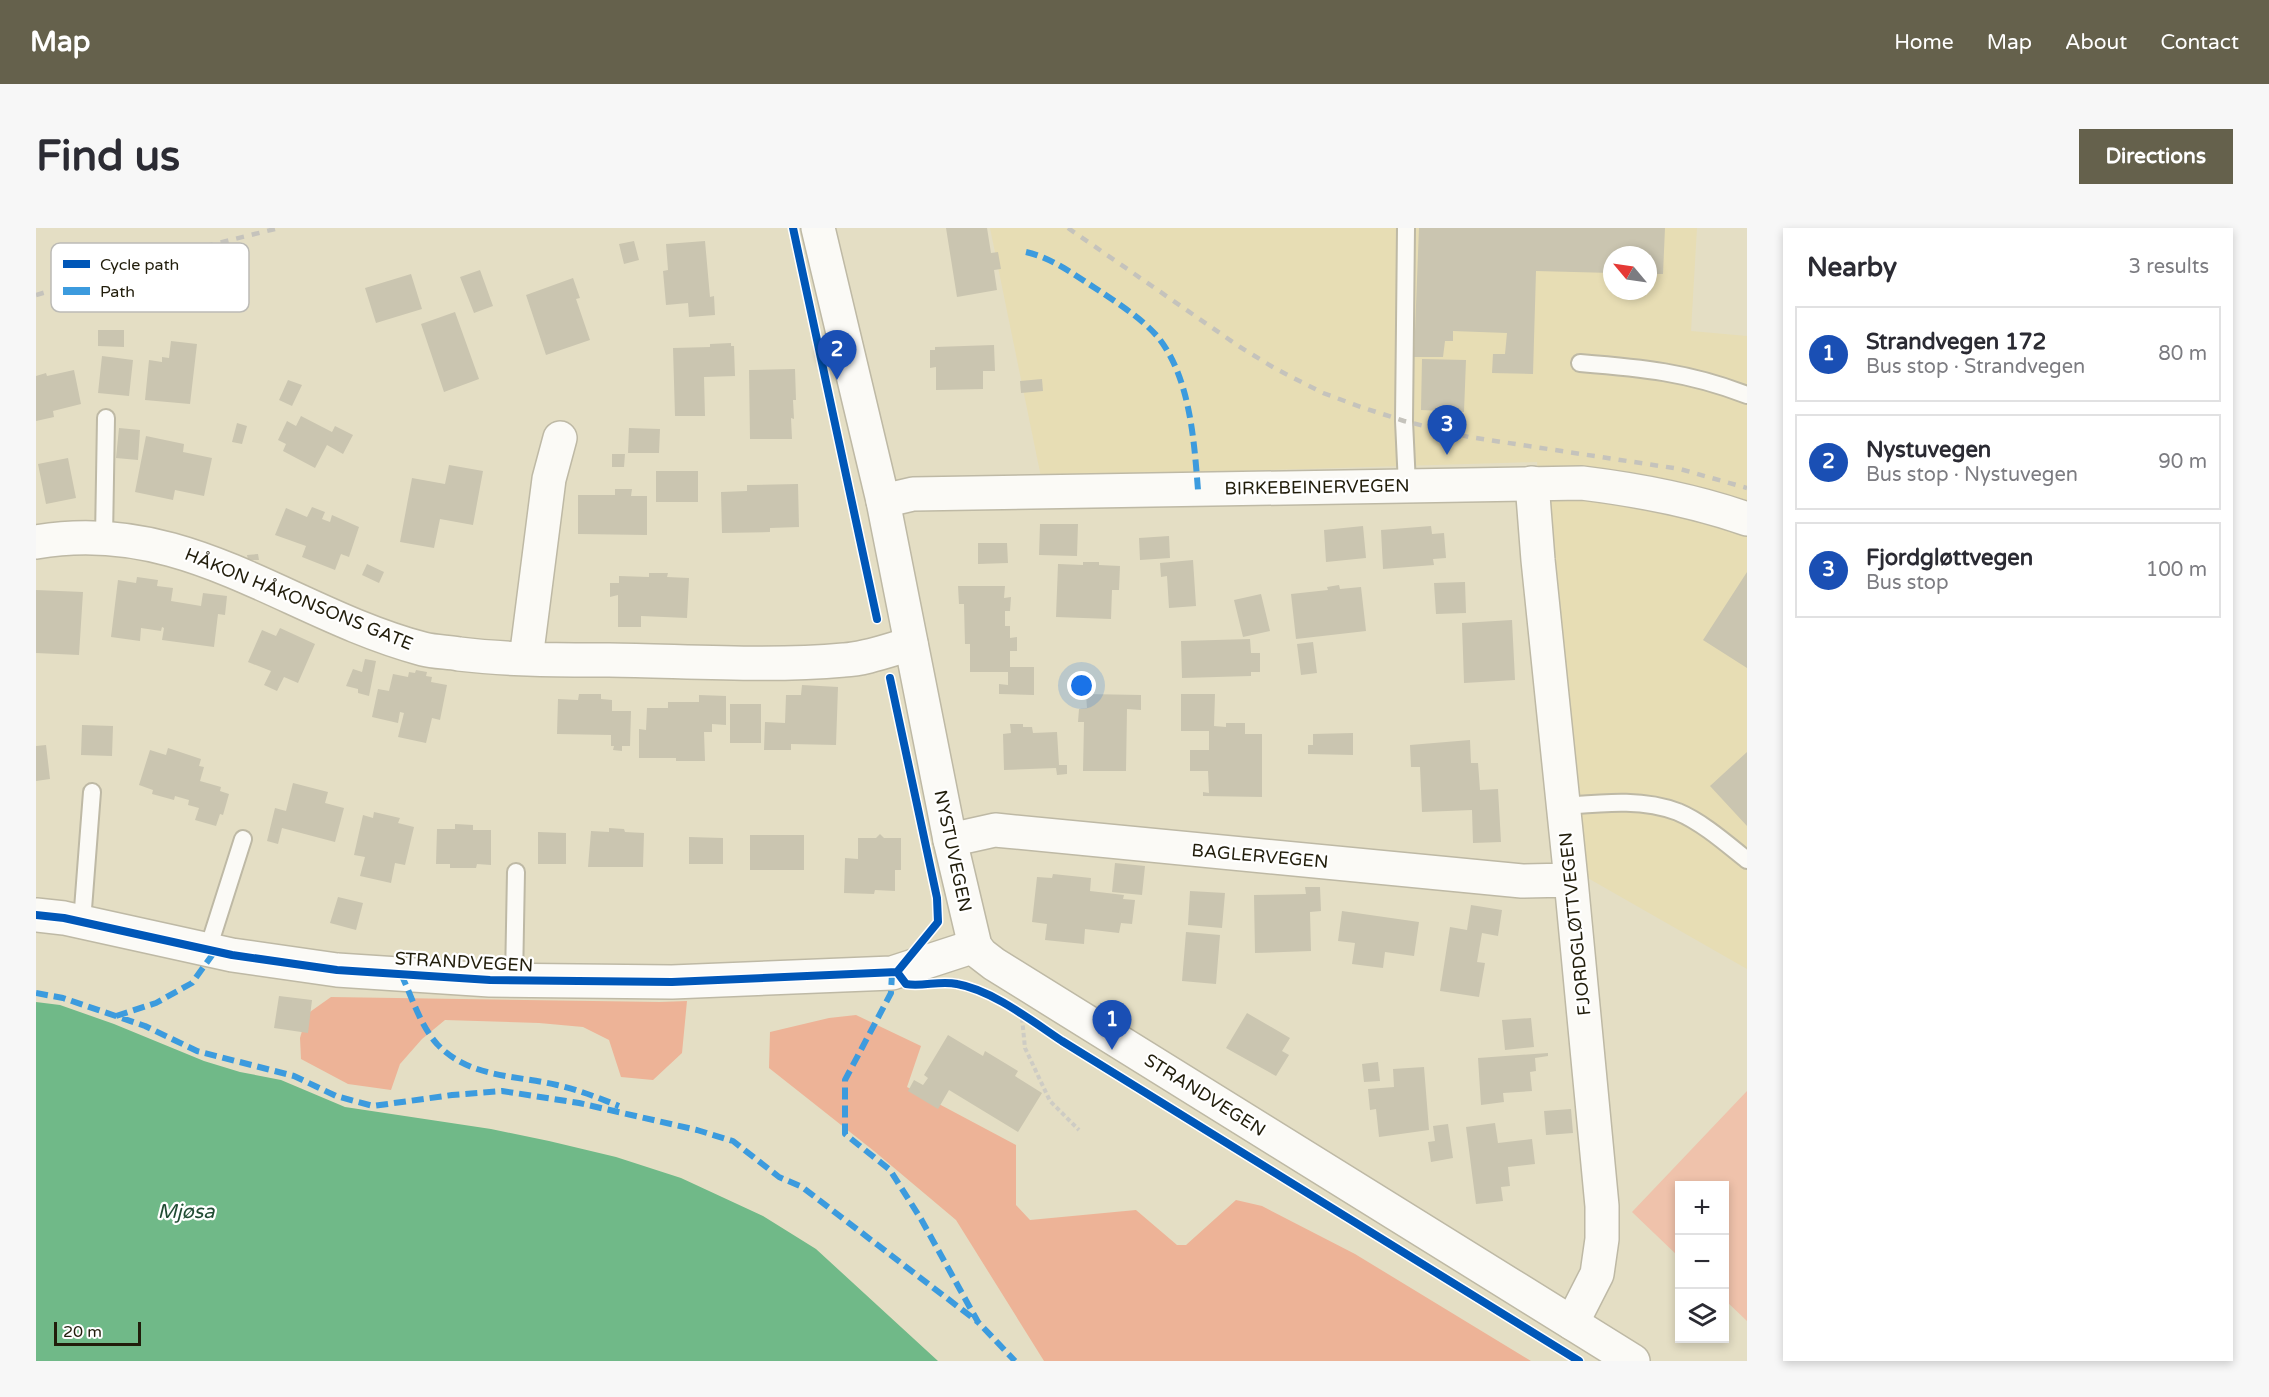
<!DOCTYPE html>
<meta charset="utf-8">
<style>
body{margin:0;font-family:"Varela Round",sans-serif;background:#f7f7f7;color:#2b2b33}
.controls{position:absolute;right:18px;bottom:18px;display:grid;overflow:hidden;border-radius:0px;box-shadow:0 3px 9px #0003}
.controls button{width:54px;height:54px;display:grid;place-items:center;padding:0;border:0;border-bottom:2px solid #e1e1e2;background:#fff;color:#2b2b33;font:30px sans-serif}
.compass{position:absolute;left:1567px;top:18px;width:54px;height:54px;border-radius:50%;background:#fff;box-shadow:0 3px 9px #0003;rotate:299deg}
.scale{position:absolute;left:18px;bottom:15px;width:87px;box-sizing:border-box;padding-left:6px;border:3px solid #211d0b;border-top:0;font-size:16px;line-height:21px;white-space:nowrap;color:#211d0b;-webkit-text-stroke:4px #fff;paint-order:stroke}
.you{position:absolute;left:1046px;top:458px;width:21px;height:21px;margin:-15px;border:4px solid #fff;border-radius:50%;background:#1a73e8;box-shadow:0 0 0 9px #1a73e833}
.badge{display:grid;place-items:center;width:39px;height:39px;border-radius:50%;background:#65614c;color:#fff;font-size:20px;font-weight:700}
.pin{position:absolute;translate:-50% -50px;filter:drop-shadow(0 2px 3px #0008)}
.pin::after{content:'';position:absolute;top:32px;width:21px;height:18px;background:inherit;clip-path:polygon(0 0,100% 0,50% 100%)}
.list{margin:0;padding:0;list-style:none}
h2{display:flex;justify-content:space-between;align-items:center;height:78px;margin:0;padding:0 24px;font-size:26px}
h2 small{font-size:20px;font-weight:400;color:#7c7c81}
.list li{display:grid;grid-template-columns:39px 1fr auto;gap:18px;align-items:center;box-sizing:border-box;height:96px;margin:0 12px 12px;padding:0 12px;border:2px solid #e1e1e2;border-radius:0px}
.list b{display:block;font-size:22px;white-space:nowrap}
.list p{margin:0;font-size:20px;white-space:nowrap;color:#7c7c81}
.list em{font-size:20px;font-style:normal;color:#7c7c81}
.icon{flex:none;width:33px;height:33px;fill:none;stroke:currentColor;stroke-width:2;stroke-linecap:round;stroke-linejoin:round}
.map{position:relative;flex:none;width:1711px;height:1133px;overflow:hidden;border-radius:0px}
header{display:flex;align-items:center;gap:36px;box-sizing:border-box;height:84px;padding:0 30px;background:#65614c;color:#fff}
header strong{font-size:28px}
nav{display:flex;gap:33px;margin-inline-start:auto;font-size:21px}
.intro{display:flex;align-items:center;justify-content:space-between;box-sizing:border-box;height:144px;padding:0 36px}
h1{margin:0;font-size:42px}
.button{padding:15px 27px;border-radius:0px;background:#65614c;color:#fff;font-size:21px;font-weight:700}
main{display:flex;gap:36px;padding:0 36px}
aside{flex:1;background:#fff;border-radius:0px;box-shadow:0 3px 9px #0003}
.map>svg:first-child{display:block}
.built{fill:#e7ddb4;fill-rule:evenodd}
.green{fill:#efc2ab}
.forest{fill:#edb397}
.water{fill:#70b988}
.building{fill:#cac5b0}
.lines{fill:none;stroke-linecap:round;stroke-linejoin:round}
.service-casing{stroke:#beb9a5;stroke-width:20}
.minor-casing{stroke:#beb9a5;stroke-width:36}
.tertiary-casing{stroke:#beb9a5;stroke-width:36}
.secondary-casing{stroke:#beb9a5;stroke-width:36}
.path{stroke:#ceccc4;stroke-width:4;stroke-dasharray:4.5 3;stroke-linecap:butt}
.service{stroke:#fbfaf6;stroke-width:16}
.minor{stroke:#fbfaf6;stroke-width:33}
.tertiary{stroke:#fbfaf6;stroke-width:33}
.secondary{stroke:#fbfaf6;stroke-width:33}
.rail{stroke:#c5c3bc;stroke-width:4.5;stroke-dasharray:8 8;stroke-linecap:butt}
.quiet{stroke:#3c9bde;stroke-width:6;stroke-dasharray:12 6;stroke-linecap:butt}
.cycleway-casing{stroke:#fff;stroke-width:11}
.cycleway{stroke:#0057b8;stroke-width:8}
.labels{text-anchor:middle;stroke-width:4.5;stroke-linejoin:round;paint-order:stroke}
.street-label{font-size:18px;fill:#211d0b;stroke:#fff}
.water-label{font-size:20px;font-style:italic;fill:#214c33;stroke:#fff}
.key{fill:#fff;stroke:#bcbbb6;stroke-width:1.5}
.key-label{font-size:16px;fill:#211d0b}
</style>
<header>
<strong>Map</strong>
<nav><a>Home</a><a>Map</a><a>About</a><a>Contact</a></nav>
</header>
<div class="intro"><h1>Find us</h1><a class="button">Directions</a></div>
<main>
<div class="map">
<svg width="1711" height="1133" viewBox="0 0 1711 1133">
<rect width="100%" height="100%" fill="#e4dec4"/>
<path class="built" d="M954,0H1661L1655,103L1711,108V741L1543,645L1501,234L1005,249ZM1576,27H1612V63H1576Z"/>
<path class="green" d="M1711,863V1093L1689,1072L1688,958H1644L1643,1029L1596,984Z"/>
<path class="forest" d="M295,769L624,774L651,773L646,825L617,852L585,849L573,812L547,799L503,795L409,792L386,811L364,836L355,862L312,856L265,831L264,810L271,786Z
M820,787L885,818L871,859L980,917V977L994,992L1100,982L1141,1017H1150L1200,972L1226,978L1319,1026L1495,1133H1008L920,992L838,923L733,840L734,804L793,790Z"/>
<path class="water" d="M0,774L24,777L78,796L168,833L204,844L245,852L309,879L455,901L513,913L580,929L645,950L727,988L780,1021L902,1133H0Z"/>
<path class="building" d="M910,0H951L955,25L962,24L965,41L958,42L961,62L921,69Z
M1383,0H1629L1627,46H1612V27H1576V45L1500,43L1497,146L1456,145L1457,126H1469L1471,105L1417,103V113H1409L1407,129H1378Z
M598,13L603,32L588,36L583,16Z
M669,13L674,69L678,68L679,87L653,89L652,75L630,77L627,43L632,42L630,16Z
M444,42L457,78L438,85L424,49Z
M375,46L386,81L340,95L329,60Z
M537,50L544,70L540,71L554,112L510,127L490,67Z
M419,84L443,151L408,164L385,96Z
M62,102H88V119L62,118Z
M135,113L161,116L154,176L109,172L113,132L126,134V129L133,130Z
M695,115V118H698L699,148L668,149L669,188H639L637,120L674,119V116Z
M958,117L959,143H947V161L900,162V139L894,140V122H899V119Z
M66,128L97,132L93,168L62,165Z
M1386,131L1430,132L1428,184L1385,182Z
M759,141L760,172H757L758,191L755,190L756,211H714L713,142Z
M38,142L45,176L17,183L18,189L0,193V148L10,145L11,148Z
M1006,151L1007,163L985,165L984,153Z
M252,152L266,157L256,178L243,172Z
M265,188L296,204L299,198L317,207L307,226L291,217L279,240L247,223L250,216L242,212L251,193L260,198Z
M201,195L211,198L206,216L196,214Z
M83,200L104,202L102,232L80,230Z
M593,200L624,201L623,225H592Z
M110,208L148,216L147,224L176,230L168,268L139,262L137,272L99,264Z
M576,226H589L588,239H576Z
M32,230L40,270L10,276L2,236Z
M413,237L447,243L437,297L404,291L398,320L364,314L376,250L409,256Z
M620,243H662V274H620Z
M762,256L763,299L734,300V304L686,305L685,264L711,263V257Z
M579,261H596L595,268H611V307L542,306V267H579Z
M276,279L289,284L286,291L294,294L296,287L323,299L313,329L305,326L299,342L266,329L270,318L239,307L250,280L271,289Z
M1004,296H1042L1041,328L1003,327Z
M1327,298L1330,330L1290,334L1288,302Z
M1395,298L1396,306L1408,305L1410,330L1397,331L1398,337L1347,341L1345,302Z
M1133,308L1134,330L1104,332L1103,310Z
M942,315H971L972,335L942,336Z
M222,326L223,332H212L211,327Z
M1157,332L1160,378L1133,380L1131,348L1125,349L1124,335Z
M1047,334H1063V337L1084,338L1083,362H1076L1075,391L1020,389L1022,336L1047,337Z
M331,336L348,344L343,355L326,347Z
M1711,344V440L1667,412Z
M613,345H632L631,349L653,350L651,390L605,388V399H582V367L574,369V355H583V348L613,349Z
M101,349L122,352L121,358L137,360L135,373L165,378L167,365L191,368L189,387L182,386L178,419L126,412L128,400L126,399L125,403L105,400L104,413L75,409L82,352L100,355Z
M1429,354L1430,385L1400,386L1398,355Z
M1303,357L1304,361L1325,359L1330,403L1260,411L1255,366L1292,362L1291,359Z
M922,358H969L968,370L975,369L974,383H969V398H974V410L981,409V423H974V439H998V467L963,466V456L972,457V444H934V416H929L928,376H923Z
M0,362L47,364L43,427L0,425Z
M1225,366L1234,403L1207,409L1198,372Z
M1476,392L1479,452L1428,455L1426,395Z
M244,400L279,416L262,455L248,449L241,463L228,457L235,443L212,434L226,402L240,408Z
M1214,411L1215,425H1224V444H1215V448L1146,450L1145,413Z
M1277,414L1281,445L1265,447L1261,416Z
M329,431L340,433L333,468L322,465V461L310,458L317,441L326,444Z
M380,442L391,444L390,448L396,449L395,454L411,457L404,492L396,490L390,515L362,509L368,485L364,484L362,495L336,489L342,461L353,463L357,446L372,449L373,444L379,445Z
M766,457L802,459L800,517L755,516V522H728L729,494L749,495L750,467H765Z
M543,466H565V471L576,472V483H595L594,518H586V523L577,522L578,518H575V507L521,506L522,471L542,472Z
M1050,466L1105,467V482L1091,481L1090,543H1047L1048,494H1042L1043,481L1051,480Z
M1145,466H1179L1178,498L1190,499V495H1209V506H1226V569L1167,568V564L1173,565L1172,543H1154V522H1173V503H1145Z
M663,467L690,468V497L676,496V504H668L669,533H640V530H603V501L610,502L611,480H632V474H663Z
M694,476H725V515H694Z
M974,496H987V499H996L997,505L1021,504L1023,537H1031V546L1021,547L1020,540L968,542L967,506L975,505Z
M46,497L77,498L76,528L45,527Z
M1317,505V527L1272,526V517H1277V506Z
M1434,512L1435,535H1442L1444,562L1462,561L1465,614L1437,615L1436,582L1386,584L1384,539H1375L1374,517Z
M10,517L14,551L0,553V518Z
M132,520L165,531L163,538L168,539L164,553L185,559L184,563L193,566L187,587L184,586L180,598L159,592L163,580L152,577L153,572L139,568L138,572L116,566L117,562L103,557L114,522L130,527Z
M1711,524V598L1674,558Z
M257,555L292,564L289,575L308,580L299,614L246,600L242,616L231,613L239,580L250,583Z
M338,584L364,590L362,595L378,599L369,637L359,635L355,655L324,648L329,629L318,627L327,587L337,590Z
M419,596L437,597V602H455V637L441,636L440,640H414V636H400L401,601H419Z
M573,600L588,601L589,604L608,605L607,639H552L555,603L573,604Z
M502,604L530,605V636H502Z
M844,606L848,610H865V642H859V663L839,662L838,666L808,665L809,630L822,631V610H840Z
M714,607H768V642H714Z
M653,609L687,610V636H653Z
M1079,635L1109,638L1106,667L1076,664Z
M1017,646L1055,650L1054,663L1088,667L1087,671L1099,672L1096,696L1085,695L1083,705L1049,701L1048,716L1009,712L1011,696L996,694L1001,649L1016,650Z
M1269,659H1284L1285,683L1274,684L1275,723L1219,725L1218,667L1270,666Z
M1154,663L1189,665L1186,700L1152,697Z
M302,669L327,675L320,702L294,695Z
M1435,677L1466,682L1462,708L1446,705L1441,734L1449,735L1443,769L1404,763L1414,699L1431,702Z
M1306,683L1383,694L1378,728L1349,724L1347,740L1316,736L1319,715L1302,713Z
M1150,704L1184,707L1180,756L1146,753Z
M243,768L276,772L272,805L238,800Z
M1211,785L1254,810L1246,823L1253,827L1240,848L1190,820Z
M1495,790L1498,819L1469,822L1466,792Z
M912,807L947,828L949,823L982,843L979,848L1006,865L982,904L913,862L902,881L872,863L878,852L887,857L892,850L888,847Z
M1512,825V828L1499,830L1500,843L1494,844L1496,863L1467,865L1468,874L1445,877L1442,830Z
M1342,834L1344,853L1328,854L1326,836Z
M1388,839L1393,902L1343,909L1340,881L1334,882L1332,861L1358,859L1357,841Z
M1535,881L1537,905L1510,907L1508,883Z
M1459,895L1462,915L1496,911L1499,936L1472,939L1474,958L1465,959L1467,973L1440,976L1430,899Z
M1412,896L1417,930L1395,934L1392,914L1399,913L1397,898Z"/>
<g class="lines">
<g class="service-casing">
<path id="service" d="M1370,0L1368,193L1371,257
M1544,135C1605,140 1652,144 1711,167
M68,310L70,190
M1527,578C1565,575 1606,570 1642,584C1666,594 1691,616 1711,632
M46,694L56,564
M172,721L207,611
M478,752L480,644"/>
</g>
<g class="minor-casing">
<path id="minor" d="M1496,255L1502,332L1535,652L1566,978V1011L1561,1046L1536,1095
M0,314C150,288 252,385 387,421C399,424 412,424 423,426C473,432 523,432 573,432C650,433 732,439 808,432C830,431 853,422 875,416
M490,431L513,251L524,210
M914,612L959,602L1486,653L1535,652
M0,687L28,690L196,727L301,742L454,752L636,754L856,745L939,718"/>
</g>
<g class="tertiary-casing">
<path id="tertiary" d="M847,273L877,266L1546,255C1603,262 1657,272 1711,291"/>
</g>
<g class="secondary-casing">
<path id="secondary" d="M782,0L847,273L914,612L939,718L945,726L958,736L1597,1133"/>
</g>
<path class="path" d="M986,790L989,820L1014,873L1043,902"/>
<use href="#service" class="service"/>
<use href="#minor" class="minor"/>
<use href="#tertiary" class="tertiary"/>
<use href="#secondary" class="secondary"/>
<path class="rail" d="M1032,0L1204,119L1240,141L1287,165L1325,179L1368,193L1433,209L1644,241L1711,260
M0,67L146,24L243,0"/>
<path class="quiet" d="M990,24C1016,30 1037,46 1059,60C1080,74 1104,89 1121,108C1154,148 1158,212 1162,262
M856,745L855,765L809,852V906L854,942L885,991L942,1094L979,1133
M365,746C376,769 384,797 401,816C433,850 479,847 521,857C543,862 563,870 583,878
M0,765L27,770L109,798L161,823L258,848L300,868L337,878L416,867L466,863L543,875L661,902L697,913L743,949L766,959L942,1094
M80,788L120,775L156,755L179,723"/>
<g class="cycleway-casing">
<path id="cycleway" d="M757,0L841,391
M854,450L901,670L902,694L861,744
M0,687L28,690L196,727L301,742L454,752L636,754L861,744
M861,744L870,756C887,759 904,752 921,756C956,762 996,793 1026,813L1543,1133"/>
</g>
<use href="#cycleway" class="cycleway"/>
</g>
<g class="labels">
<g class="street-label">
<text transform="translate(1281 259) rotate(-1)" y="6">BIRKEBEINERVEGEN</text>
<text transform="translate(263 371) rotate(22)" y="6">HÅKON HÅKONSONS GATE</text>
<text transform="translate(917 623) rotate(78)" y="6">NYSTUVEGEN</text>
<text transform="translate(1224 628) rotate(5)" y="6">BAGLERVEGEN</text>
<text transform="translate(1539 696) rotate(-96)" y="6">FJORDGLØTTVEGEN</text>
<text transform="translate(428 734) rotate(3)" y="6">STRANDVEGEN</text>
<text transform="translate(1169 867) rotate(32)" y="6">STRANDVEGEN</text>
</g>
<g class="water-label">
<text x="150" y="990">Mjøsa</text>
</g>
</g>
<rect x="15" y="15" width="198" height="69" rx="9" class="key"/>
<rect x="27" y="32" width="27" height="8" fill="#0057b8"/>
<rect x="27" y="59" width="27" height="8" fill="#3c9bde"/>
<g class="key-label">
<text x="64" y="42">Cycle path</text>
<text x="64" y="69">Path</text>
</g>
</svg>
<div class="controls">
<button>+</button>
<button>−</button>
<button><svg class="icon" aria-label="layers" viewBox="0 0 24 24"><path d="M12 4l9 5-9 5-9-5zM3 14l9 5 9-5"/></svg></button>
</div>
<svg class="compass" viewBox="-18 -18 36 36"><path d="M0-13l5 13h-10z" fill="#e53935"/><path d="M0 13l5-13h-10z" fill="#7c7c81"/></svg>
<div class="scale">20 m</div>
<div class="you"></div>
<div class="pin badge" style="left:1076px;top:822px;background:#1a4fb4">1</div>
<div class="pin badge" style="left:801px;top:152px;background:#1a4fb4">2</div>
<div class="pin badge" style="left:1411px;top:227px;background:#1a4fb4">3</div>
</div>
<aside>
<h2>Nearby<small>3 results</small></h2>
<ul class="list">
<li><span class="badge" style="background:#1a4fb4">1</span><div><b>Strandvegen 172</b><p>Bus stop · Strandvegen</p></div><em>80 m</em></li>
<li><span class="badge" style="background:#1a4fb4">2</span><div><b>Nystuvegen</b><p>Bus stop · Nystuvegen</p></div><em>90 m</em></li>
<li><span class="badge" style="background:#1a4fb4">3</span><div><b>Fjordgløttvegen</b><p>Bus stop</p></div><em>100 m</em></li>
</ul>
</aside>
</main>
